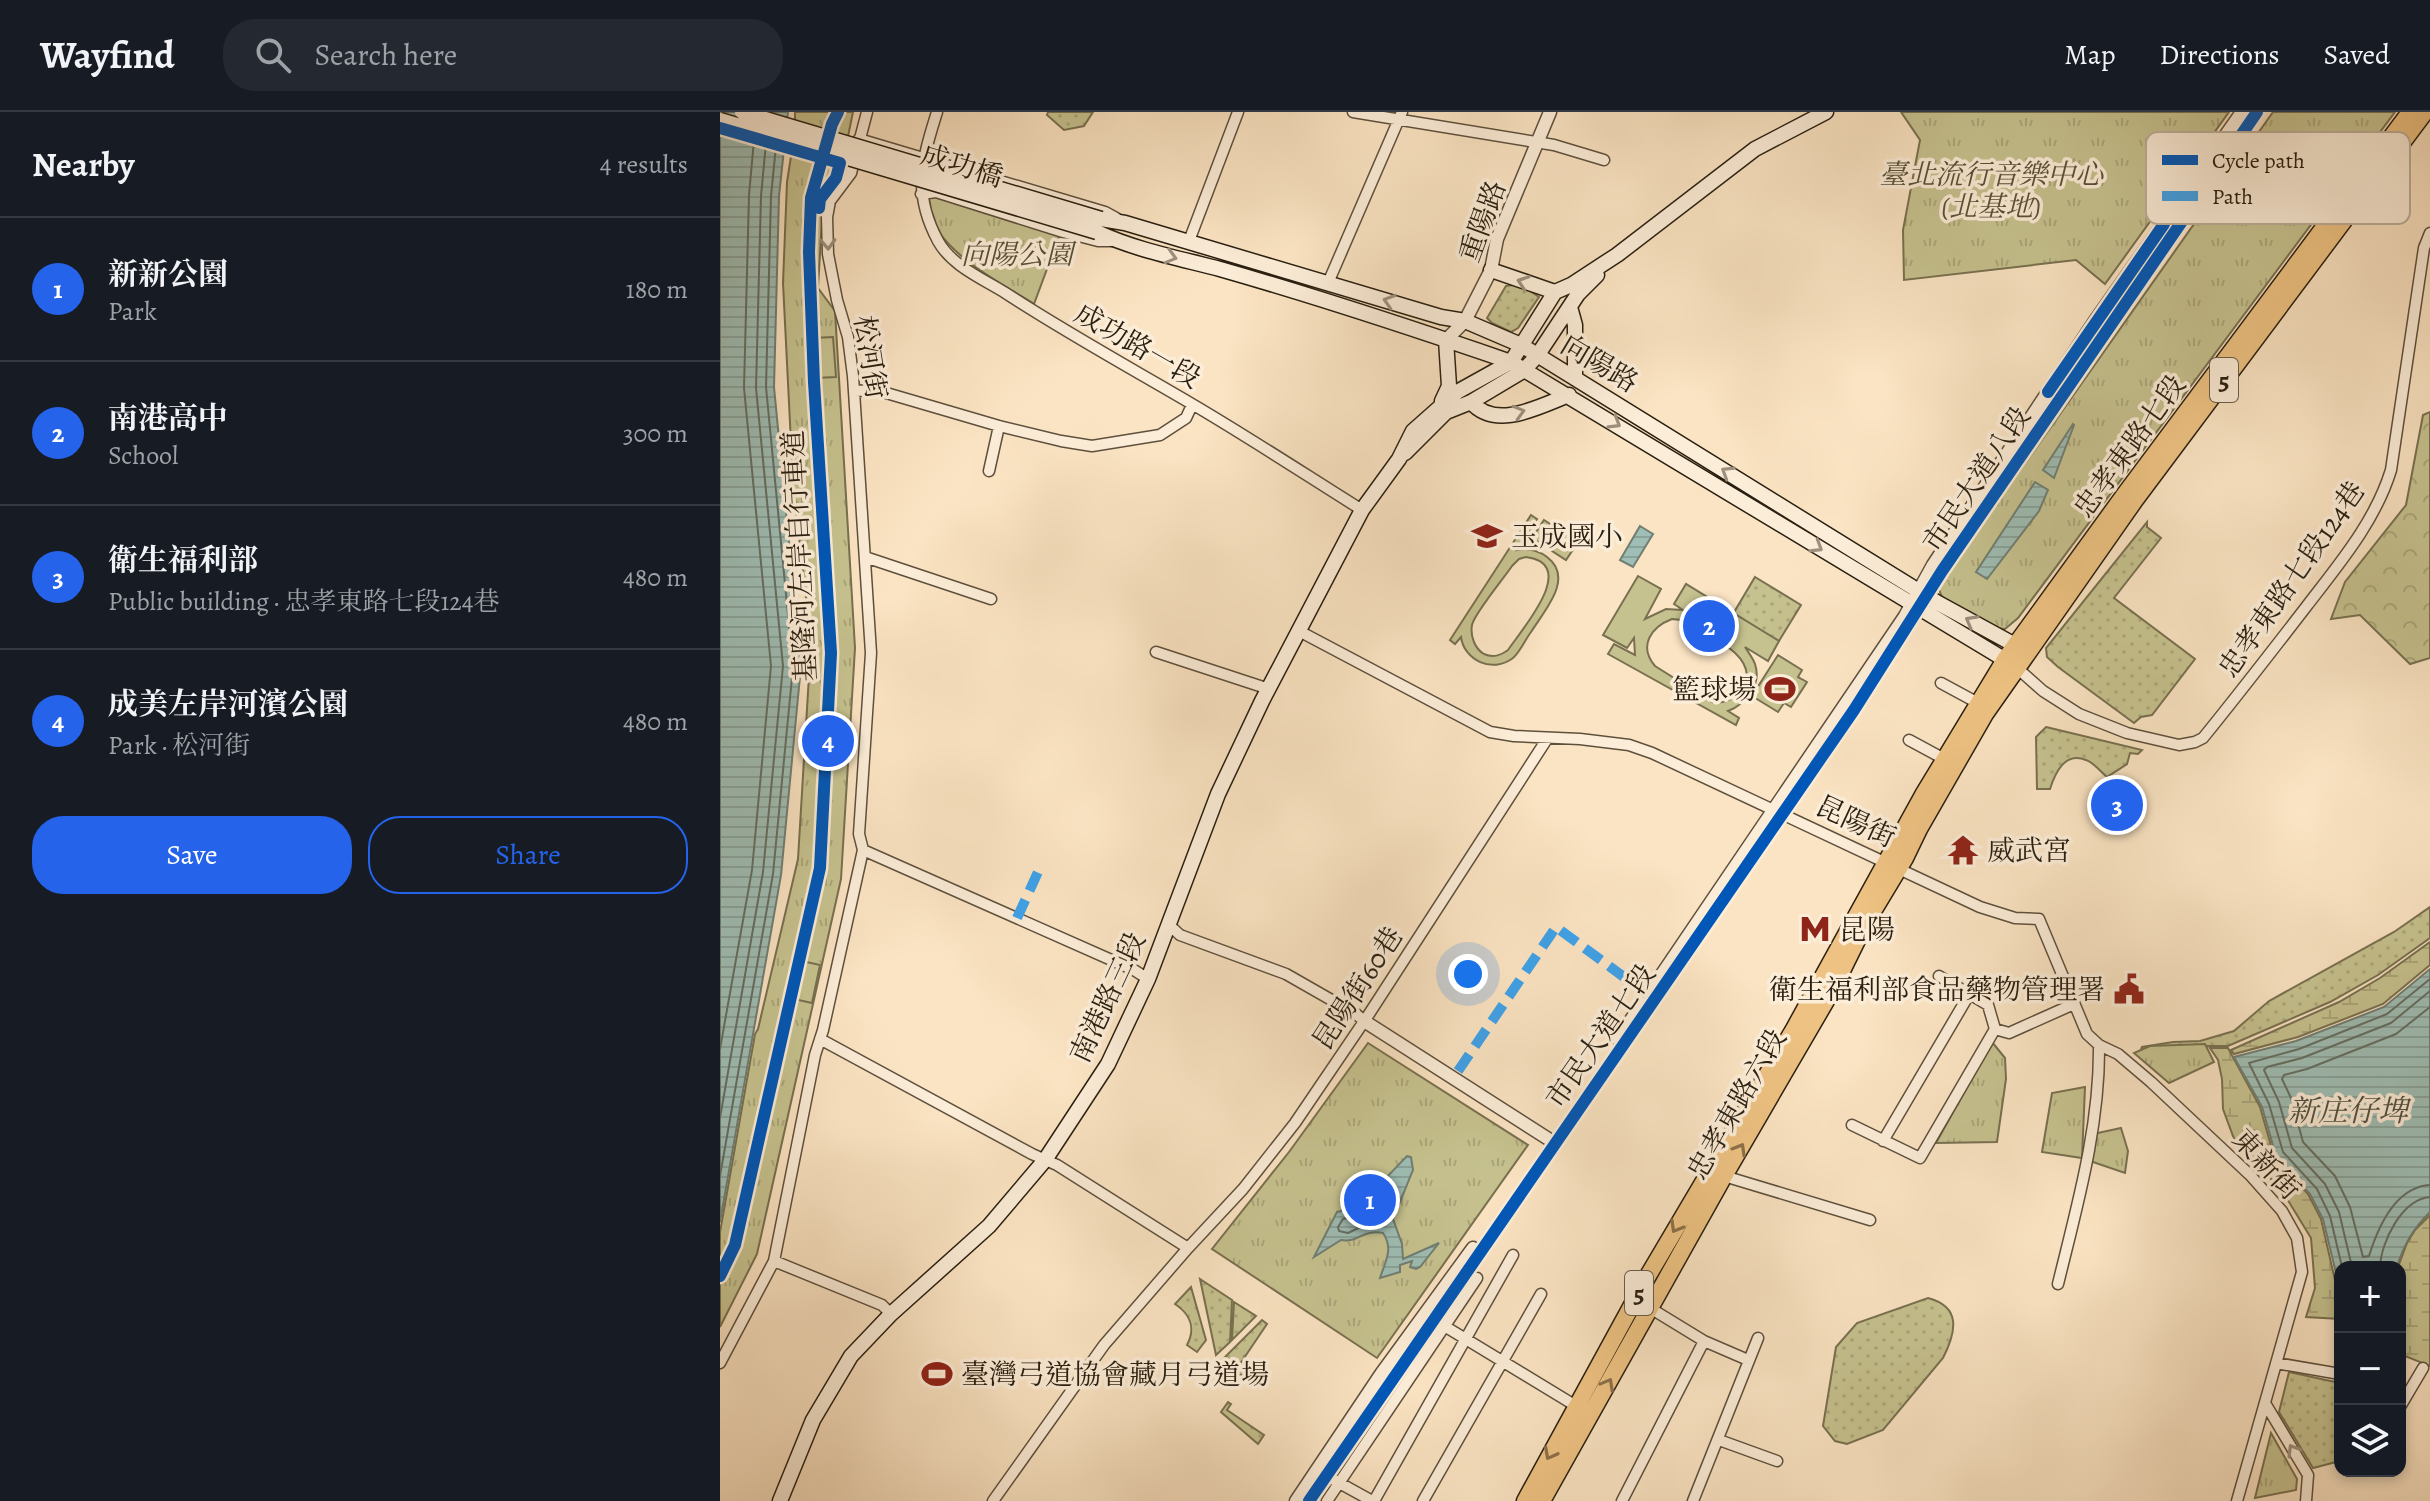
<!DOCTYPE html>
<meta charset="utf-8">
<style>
body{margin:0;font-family:Alegreya,"Noto Serif TC",serif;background:#242831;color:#f1f3f6}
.controls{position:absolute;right:24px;bottom:24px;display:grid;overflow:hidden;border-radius:16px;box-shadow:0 4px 12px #0003}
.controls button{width:72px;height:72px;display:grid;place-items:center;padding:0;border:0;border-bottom:2px solid #363941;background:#171b24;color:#f1f3f6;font:40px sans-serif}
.you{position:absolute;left:748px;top:862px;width:28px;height:28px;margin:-20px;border:6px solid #fff;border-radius:50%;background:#1a73e8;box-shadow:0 0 0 12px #1a73e833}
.badge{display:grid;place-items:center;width:52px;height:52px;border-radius:50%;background:#2563eb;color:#fff;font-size:26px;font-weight:700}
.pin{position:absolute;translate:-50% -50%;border:4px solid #fff;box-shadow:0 2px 8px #0006}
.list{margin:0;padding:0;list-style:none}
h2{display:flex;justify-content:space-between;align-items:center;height:104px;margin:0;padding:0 32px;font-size:34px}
h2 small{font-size:26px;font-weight:400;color:#9ea1a6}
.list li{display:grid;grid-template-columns:52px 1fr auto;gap:24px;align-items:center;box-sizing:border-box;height:144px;padding:0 32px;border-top:2px solid #363941}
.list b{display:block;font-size:30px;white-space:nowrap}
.list p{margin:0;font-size:26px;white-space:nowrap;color:#9ea1a6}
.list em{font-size:26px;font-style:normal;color:#9ea1a6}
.actions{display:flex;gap:16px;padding:24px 32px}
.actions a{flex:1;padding:18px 0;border:2px solid #2563eb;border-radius:32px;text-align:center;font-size:28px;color:#2563eb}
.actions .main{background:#2563eb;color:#fff}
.icon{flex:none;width:44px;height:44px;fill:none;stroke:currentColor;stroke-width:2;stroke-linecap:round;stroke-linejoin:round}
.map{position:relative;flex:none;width:1710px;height:1389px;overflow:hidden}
header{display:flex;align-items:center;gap:48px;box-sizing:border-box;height:112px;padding:0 40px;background:#171b24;border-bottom:2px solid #363941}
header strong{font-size:38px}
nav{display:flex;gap:44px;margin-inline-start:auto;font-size:28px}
.search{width:560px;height:72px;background:#242831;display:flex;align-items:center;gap:20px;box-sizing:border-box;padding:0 28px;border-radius:32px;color:#9ea1a6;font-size:30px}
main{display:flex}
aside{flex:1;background:#171b24}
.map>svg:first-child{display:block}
.grass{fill:url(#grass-dots);stroke:#787050;stroke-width:2}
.forest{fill:url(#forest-crowns);stroke:#787050;stroke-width:2}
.wetland{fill:url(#wetland-marsh);stroke:#787050;stroke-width:2}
.park{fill:url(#park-tufts);stroke:#787050;stroke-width:2}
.pitch{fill:#c6c28f;stroke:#787050;stroke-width:2;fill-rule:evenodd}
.water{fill:url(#water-rules);stroke:#707e73;stroke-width:2}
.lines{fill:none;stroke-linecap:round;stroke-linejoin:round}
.shore{stroke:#646e62;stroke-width:2}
.minor-casing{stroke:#5e503d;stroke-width:13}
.tertiary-casing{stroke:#5e503d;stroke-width:15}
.secondary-casing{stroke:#291f10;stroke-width:17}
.primary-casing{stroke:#291f10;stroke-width:19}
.minor{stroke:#fcedd8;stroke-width:10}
.tertiary{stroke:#fcedd8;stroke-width:12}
.secondary{stroke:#fcedd8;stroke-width:14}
.primary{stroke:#eec282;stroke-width:16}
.secondary-bridge-casing{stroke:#291f10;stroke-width:17;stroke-linecap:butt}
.secondary-bridge{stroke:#fcedd8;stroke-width:14}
.quiet{stroke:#3ea2ea;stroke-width:10;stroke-dasharray:20 10;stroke-linecap:butt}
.cycleway-casing{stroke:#fcedd8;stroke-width:17}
.cycleway{stroke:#0057b8;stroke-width:12}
.oneway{stroke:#9d907e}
.oneway2{stroke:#8c7049}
.labels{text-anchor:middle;stroke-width:7;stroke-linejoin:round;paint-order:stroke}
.shield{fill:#fcedd8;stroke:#685d4c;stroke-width:2}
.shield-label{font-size:26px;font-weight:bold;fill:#291f10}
.street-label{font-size:28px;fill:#291f10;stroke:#fcedd8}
.park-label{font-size:28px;font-style:italic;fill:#585036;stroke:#fcedd8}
.poi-label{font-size:28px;fill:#291f10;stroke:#fcedd8;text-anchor:start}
.water-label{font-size:30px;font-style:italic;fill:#4c4f42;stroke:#fcedd8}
.key{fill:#fcedd8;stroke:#bdaf9c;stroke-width:2}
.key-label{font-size:22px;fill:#291f10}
</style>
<header>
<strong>Wayfind</strong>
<div class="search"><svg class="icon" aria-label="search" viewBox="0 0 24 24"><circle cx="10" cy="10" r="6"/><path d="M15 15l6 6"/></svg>Search here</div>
<nav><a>Map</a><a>Directions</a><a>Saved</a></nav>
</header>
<main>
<aside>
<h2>Nearby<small>4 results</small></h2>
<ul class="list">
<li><span class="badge">1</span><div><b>新新公園</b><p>Park</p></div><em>180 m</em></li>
<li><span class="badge">2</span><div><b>南港高中</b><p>School</p></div><em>300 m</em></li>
<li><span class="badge">3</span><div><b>衛生福利部</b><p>Public building · 忠孝東路七段124巷</p></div><em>480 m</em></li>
<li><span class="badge">4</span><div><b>成美左岸河濱公園</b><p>Park · 松河街</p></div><em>480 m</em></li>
</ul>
<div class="actions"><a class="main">Save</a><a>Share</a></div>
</aside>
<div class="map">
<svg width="1710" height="1389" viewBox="0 0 1710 1389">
<defs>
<pattern id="grass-dots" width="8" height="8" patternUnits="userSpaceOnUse" patternTransform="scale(2)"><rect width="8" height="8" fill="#c6c28f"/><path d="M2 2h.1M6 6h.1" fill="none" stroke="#aaa67a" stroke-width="1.8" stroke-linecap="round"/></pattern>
<pattern id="forest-crowns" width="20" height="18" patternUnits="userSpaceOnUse" patternTransform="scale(2)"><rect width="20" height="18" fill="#c6c28f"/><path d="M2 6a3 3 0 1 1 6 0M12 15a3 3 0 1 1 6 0" fill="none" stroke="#aaa67a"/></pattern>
<pattern id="wetland-marsh" width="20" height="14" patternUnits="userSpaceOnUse" patternTransform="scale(2)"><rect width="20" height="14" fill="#c6c28f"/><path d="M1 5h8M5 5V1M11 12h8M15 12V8" fill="none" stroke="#aaa67a"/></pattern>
<pattern id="park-tufts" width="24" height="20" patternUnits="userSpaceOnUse" patternTransform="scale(2)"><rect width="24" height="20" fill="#c6c28f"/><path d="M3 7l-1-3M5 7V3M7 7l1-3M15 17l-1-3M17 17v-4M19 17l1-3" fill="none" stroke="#aaa67a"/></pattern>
<pattern id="water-rules" width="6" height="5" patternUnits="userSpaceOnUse" patternTransform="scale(2)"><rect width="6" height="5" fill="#9fbeb5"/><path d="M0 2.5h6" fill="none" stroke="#89a39b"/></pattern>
</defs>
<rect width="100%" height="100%" fill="#fbe4c3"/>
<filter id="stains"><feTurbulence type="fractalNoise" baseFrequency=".0025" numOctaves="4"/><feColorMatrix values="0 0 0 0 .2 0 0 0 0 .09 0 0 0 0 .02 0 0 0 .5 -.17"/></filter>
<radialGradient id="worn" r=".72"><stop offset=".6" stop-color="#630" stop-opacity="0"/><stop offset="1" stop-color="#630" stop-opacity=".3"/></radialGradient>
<path class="grass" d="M328,0H373L364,14L344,18L327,3Z
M800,172L819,185L798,216L791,220L772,211L767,206L786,174Z
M1427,410V415L1441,426L1394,486L1475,547L1432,603L1421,605L1414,611L1338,555L1327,545L1326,536Z
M1035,465L1081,493L1059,529L1013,502Z
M1326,615L1422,638L1418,642L1410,641L1407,652L1387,665C1381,660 1373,650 1366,648C1345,639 1335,661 1330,677H1317L1316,625Z
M1710,795V826L1658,863L1610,890L1508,934H1487L1459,940H1420L1422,935L1453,930L1480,929L1514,919L1549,889L1674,820Z
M480,1167L512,1188L510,1230L496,1243Z
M471,1175L486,1228L477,1240L467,1233C476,1216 470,1202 455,1192Z
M1208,1186C1242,1195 1236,1220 1223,1246L1163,1318L1127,1332L1115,1329L1103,1314L1116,1235L1137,1211Z
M514,1190L536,1204L512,1228Z
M542,1208L547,1212L520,1252L532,1261L530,1264L500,1260L498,1252Z
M1569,1260L1620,1271V1349L1593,1356L1559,1300Z
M508,1290L511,1292L507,1298L544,1323L538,1332L501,1300Z"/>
<path class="forest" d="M1710,300V546L1690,552L1640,503L1611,507L1625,470L1686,393L1703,303Z"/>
<path class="wetland" d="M1710,830V853L1663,892L1578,925L1514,942L1511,938L1619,890L1660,866Z
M1490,936H1508L1540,995L1554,1044L1588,1082L1601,1107L1617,1177L1620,1180V1207L1586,1205L1595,1176L1591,1126L1561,1077L1518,1034L1513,1024L1503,997L1502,967L1498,948Z
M1710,1103V1254L1680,1242L1678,1155L1687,1131L1695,1118Z"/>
<path class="park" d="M75,0H133L119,68L103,91L98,176L115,199L135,536L121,767L37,1142L0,1215V1120L35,922L38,917L78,747L91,530L73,371L63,171L67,70L75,19Z
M1181,0H1509L1385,172L1356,148L1184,168L1183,118L1200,28Z
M1553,0H1675L1298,506L1285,517L1276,516L1222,485L1218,475Z
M210,80L340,122L314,192C281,171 217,139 209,98C208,93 209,86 210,80Z
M1272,930L1285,946L1286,967L1277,1030L1216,1031Z
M648,931L808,1033L657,1246L492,1137L569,1040Z
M1485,932L1494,950L1449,971L1414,941L1430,934Z
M1365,975L1362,1046L1322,1040L1332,981Z
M1401,1016L1408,1039L1405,1061L1370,1049L1373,1022Z
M1551,1321L1577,1367L1576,1378L1535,1386Z"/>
<path class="pitch" d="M113,225L116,265L95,266L93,226Z
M811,403L817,407L797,438C807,436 818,438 827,445C855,466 824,499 811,520C805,528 800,540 793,546C772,562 744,548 741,525L735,532L730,528ZM806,445C860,452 802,517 788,538C780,544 773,546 764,542C755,537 750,524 752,513C754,502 784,466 792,454L799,447Z
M824,408L858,430L846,448L812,426Z
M918,464L941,477L925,507L946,497L963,498L954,492L966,472L1059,529L1048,549L1025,535C1028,540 1033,546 1035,552C1042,573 1026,592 1008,599L1019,606L1016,613L888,542L894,532L915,543L914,526L907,536L883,523ZM952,507L961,508C983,521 1044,544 1022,577C1016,586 1005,591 994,591L935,554C918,534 931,515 952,507Z
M1058,543L1082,558L1078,565L1087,570L1071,595L1064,591L1058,600L1032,584Z
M82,849L100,853L92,891L74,887Z"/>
<path class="water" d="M0,0H68L59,84L54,275L81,554L61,763L0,1110Z
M1353,312L1354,313L1334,366L1323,358Z
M1315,370L1328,378L1319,399L1267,467L1256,460Z
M920,414L933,422L913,455L900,448Z
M1710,857V1100C1693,1117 1684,1132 1677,1155H1620V1178L1603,1107L1590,1082L1556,1044L1542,995L1514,945L1576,929L1664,895Z
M687,1044L691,1045L693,1058L673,1107L682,1132L683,1147L719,1131L700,1155L696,1157L690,1155L692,1149L680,1153V1160L660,1166C665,1150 674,1137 663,1121C642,1117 639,1131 621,1128L594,1145L617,1100L637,1096L643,1087L652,1084L659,1073Z"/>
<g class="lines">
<path class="shore" d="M1710,895L1676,922L1587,957L1564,963L1562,967L1571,986L1583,1030L1615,1064L1630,1095L1643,1145L1649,1144C1658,1115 1675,1075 1710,1073
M0,937L32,758L51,554L24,276L29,83L34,28
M0,1006L43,760L63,554L36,276L41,84L46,31
M0,1064L53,762L73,555L46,275L51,84L56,34
M671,1074L675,1079L664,1112L649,1111L628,1121L619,1119L618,1115L623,1107L641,1103L648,1094L658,1090L665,1077Z
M1622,1155L1610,1104L1597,1077L1563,1040L1549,992L1529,951L1579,937L1667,902L1710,867
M1632,1155L1619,1100L1605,1072L1572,1036L1559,990L1544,958L1547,955L1582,946L1671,911L1710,879
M1660,1155C1661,1130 1682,1087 1710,1085"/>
<g class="minor-casing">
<path id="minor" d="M217,0C202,48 192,81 218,129C231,153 261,166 284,180C345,220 409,255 472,292C530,326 586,363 642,398
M633,0L834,33L884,48
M139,27L385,100L396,106
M201,82L216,80L343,120L378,129H392
M469,129L518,0
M608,171L682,0
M135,279L156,278L279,314L341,329L372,334L440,323L466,306L472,293
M269,359L279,314
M145,445L271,487
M579,519L770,620L794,624L860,627L909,633L932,641L1260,795L1295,806L1319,807L1367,922L1379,933L1398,942L1431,970L1530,1063L1562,1099L1577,1126L1582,1160L1517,1389
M436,540L549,577
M1297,556L1323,579L1359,602L1407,621L1459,633L1475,630L1483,626C1518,583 1552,539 1586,495C1619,452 1655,410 1671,358L1704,136L1710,121
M1221,571L1258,591
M1189,628L1226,648
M143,738L414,858L428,867
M448,812L460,823L566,862L636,902L644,909
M1219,864L1268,893L1275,917
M1275,917L1289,921L1354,892
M100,927L312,1042L337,1053L468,1136
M1132,1013L1200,1046L1275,917
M1163,1029L1250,881
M1004,1064L1150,1108
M54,1149L162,1193L171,1202
M1338,1172C1357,1094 1380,1014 1379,933
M930,1196L984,1229L1028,1248
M721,1212L856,1294
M0,1251L54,1149L95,943L103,918L143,738L139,722L151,541L133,264L128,225L117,188L108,142L107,105L110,89L131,61L147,0
M1556,1251L1620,1262
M1545,1291L1588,1363L1586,1389
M1680,1295L1703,1256
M999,1328L1057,1349
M605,1363L652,1389
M273,1389L384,1233L468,1136L523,1077L575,1011L649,902L827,627
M607,1389L757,1166
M654,1389L793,1143
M703,1389L821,1182
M902,1389L984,1229
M973,1389L1038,1226"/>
</g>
<g class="tertiary-casing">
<path id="tertiary" d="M726,228L745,209L771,158L777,127L830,0
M644,909L830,1028
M898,927L1185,504L1213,453L1377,206L1522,0
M576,1389L661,1262L753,1136
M589,1389L1134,598L1222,459L1537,0"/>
</g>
<g class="secondary-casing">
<path id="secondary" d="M381,107L405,111L721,205L745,209L801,233L1218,491L1304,538
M377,120C416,138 458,146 500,157C598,185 695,217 791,250L1292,552
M771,158L835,180
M850,195L855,213V266
M722,289L729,274L726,228
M751,290C776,319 820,294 849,283
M685,341L726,300L751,290L803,259L817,244L858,182L877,163
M60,1389L93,1308L131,1244L171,1202L269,1114L325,1048L388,952L428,867L498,682L542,589L642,398L679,347L693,319L737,280L791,250L835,180L851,173L897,143L1035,37L1106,0"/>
</g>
<g class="primary-casing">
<path id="primary" d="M805,1389L929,1162L1074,917L1203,683L1286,546L1405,382L1690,0
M822,1389L1004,1064L1114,875L1144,814L1185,746L1199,717L1265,602L1415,388L1705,0"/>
</g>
<use href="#minor" class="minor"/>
<use href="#tertiary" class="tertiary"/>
<use href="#secondary" class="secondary"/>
<use href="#primary" class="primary"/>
<g class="secondary-bridge-casing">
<path id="secondary-bridge" d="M22,0L381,107
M0,8L377,120"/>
</g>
<use href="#secondary-bridge" class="secondary-bridge"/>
<path class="quiet" d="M297,806L318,760
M738,959L836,815L927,882"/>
<g class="cycleway-casing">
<path id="cycleway" d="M0,16L120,51L116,66L100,87L99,96
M1328,280L1444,112
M0,1164L15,1133L100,756L111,541L94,270L89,140L91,86L112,12L118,0
M589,1389L1134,598L1222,459L1537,0"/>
</g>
<use href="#cycleway" class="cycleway"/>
</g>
<defs><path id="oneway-chevron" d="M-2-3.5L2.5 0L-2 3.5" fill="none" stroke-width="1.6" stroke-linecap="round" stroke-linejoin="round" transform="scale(2)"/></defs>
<g class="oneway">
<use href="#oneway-chevron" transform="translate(108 132) rotate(88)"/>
<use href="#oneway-chevron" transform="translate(451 145) rotate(16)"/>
<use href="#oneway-chevron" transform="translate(803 170) rotate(-161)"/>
<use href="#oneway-chevron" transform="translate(669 189) rotate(-163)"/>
<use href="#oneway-chevron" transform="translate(799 300) rotate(-16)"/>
<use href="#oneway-chevron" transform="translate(895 311) rotate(31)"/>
<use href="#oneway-chevron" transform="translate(1007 360) rotate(-148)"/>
<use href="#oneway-chevron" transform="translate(1097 435) rotate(32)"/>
<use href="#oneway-chevron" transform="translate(1251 509) rotate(-151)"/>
<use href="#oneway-chevron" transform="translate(1573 1338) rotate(-121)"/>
</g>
<g class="oneway2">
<use href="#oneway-chevron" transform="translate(1020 1037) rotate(-60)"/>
<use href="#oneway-chevron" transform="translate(956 1115) rotate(120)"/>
<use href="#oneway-chevron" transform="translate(888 1272) rotate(-61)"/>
<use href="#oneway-chevron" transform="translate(830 1342) rotate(118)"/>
</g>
<defs>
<g id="school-bare" transform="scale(2.4)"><path d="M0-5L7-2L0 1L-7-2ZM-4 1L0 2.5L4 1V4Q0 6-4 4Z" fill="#8f2418" stroke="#fcedd8" stroke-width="2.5" paint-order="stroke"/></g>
<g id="stadium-bare" transform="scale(2.4)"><path d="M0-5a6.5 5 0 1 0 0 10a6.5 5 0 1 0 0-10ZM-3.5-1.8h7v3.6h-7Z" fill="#8f2418" stroke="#fcedd8" stroke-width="2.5" paint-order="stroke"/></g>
<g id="temple-bare" transform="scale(2.4)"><path d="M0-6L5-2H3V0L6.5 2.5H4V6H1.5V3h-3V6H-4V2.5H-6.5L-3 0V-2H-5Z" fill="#8f2418" stroke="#fcedd8" stroke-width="2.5" paint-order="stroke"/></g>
<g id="metro-bare" transform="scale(2.4)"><path d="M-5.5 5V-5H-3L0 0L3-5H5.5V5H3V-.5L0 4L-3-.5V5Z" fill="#8f2418" stroke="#fcedd8" stroke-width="2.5" paint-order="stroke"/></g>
<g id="civic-bare" transform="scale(2.4)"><path d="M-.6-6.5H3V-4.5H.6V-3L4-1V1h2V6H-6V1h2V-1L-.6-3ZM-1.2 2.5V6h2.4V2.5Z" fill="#8f2418" stroke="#fcedd8" stroke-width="2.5" paint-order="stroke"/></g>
</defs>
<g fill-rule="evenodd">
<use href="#school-bare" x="767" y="424"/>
<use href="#stadium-bare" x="1060" y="577"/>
<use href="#temple-bare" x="1243" y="738"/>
<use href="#metro-bare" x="1095" y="817"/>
<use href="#civic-bare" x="1409" y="877"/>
<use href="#stadium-bare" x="217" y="1262"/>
</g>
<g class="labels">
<g class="shield">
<rect x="1490" y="246" width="28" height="44" rx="6"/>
<rect x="905" y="1159" width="28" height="44" rx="6"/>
</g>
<g class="shield-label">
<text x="1504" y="277">5</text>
<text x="919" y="1190">5</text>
</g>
<g class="street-label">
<text transform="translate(242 53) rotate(17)" y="10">成功橋</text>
<text transform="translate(762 109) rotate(-70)" y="10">重陽路</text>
<text transform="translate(418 233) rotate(30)" y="10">成功路一段</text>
<text transform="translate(151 245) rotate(81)" y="10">松河街</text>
<text transform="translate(880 251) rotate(31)" y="10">向陽路</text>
<text transform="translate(1409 334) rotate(-54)" y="10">忠孝東路七段</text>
<text transform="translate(1256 367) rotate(-56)" y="10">市民大道八段</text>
<text transform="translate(79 444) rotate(-93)" y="10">基隆河左岸自行車道</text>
<text transform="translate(1571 467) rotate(-55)" y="10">忠孝東路七段124巷</text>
<text transform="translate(1136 709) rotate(25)" y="10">昆陽街</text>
<text transform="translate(637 876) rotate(-57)" y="10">昆陽街60巷</text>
<text transform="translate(387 885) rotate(-65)" y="10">南港路三段</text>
<text transform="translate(880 924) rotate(-55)" y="10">市民大道七段</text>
<text transform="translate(1016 992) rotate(-60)" y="10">忠孝東路六段</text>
<text transform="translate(1547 1052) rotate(47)" y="10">東新街</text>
</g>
<g class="park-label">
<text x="1271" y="72">臺北流行音樂中心<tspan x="1271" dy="32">(北基地)</tspan></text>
<text x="297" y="152">向陽公園</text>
</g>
<g class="poi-label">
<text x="791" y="434">玉成國小</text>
<text x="1036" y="587" text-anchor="end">籃球場</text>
<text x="1267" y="748">威武宮</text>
<text x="1119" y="827">昆陽</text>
<text x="1385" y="887" text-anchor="end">衛生福利部食品藥物管理署</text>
<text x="241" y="1272">臺灣弓道協會藏月弓道場</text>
</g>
<g class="water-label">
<text x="1628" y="1009">新庄仔埤</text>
</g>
</g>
<rect x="1426" y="20" width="264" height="92" rx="12" class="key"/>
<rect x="1442" y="43" width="36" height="10" fill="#0057b8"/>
<rect x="1442" y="79" width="36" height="10" fill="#3ea2ea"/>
<g class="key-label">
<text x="1492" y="56">Cycle path</text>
<text x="1492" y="92">Path</text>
</g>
<rect width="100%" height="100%" filter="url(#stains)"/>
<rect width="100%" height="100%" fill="url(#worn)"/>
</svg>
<div class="controls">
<button>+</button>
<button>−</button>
<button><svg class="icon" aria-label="layers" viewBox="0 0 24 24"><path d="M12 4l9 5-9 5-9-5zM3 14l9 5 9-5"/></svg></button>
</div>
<div class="you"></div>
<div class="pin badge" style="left:650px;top:1088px">1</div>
<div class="pin badge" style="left:989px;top:514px">2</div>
<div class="pin badge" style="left:1397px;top:693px">3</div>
<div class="pin badge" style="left:108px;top:629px">4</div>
</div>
</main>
